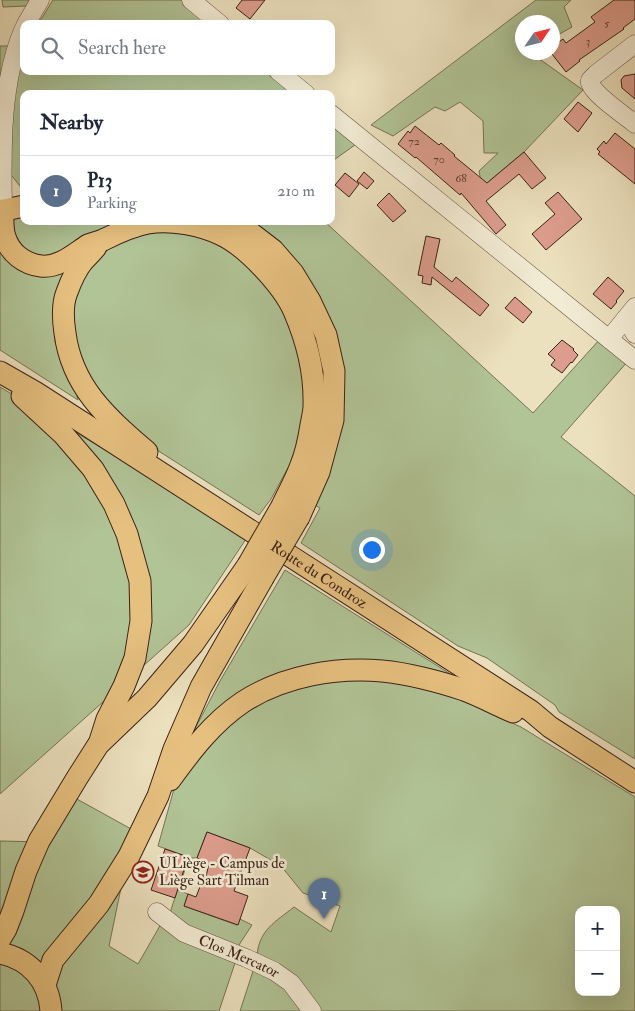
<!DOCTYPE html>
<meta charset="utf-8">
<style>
body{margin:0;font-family:"IM FELL Double Pica",serif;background:#f2f2f3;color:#1f2937}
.controls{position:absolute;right:15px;bottom:15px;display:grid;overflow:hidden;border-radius:10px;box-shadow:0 5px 20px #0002}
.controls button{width:45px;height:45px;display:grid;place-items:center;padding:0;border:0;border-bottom:1px solid #e0e1e3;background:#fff;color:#1f2937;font:25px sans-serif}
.compass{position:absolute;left:515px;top:15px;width:45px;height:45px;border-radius:50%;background:#fff;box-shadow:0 5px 20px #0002;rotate:55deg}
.you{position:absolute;left:371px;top:549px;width:18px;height:18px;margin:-12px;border:4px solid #fff;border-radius:50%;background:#1a73e8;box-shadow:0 0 0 8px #1a73e833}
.badge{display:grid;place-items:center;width:32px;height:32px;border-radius:50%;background:#0b8043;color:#fff;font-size:16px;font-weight:700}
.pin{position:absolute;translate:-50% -41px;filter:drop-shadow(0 1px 2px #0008)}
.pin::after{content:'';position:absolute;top:26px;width:18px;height:15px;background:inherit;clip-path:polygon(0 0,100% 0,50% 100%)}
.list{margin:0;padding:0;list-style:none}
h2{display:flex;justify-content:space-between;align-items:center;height:65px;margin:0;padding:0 20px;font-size:21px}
h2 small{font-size:16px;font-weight:400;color:#747a83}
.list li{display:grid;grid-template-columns:32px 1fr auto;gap:15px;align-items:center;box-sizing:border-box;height:70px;padding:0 20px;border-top:1px solid #e0e1e3}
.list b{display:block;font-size:19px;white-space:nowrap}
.list p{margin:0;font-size:16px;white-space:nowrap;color:#747a83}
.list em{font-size:16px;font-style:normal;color:#747a83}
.icon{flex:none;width:28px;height:28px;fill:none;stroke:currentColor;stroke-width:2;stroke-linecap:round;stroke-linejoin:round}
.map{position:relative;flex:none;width:635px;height:1011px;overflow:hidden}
.search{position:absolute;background:#fff;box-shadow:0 5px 20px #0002;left:20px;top:20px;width:315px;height:55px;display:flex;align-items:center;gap:12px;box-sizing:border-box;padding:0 18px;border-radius:10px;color:#747a83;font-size:19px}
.panel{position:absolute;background:#fff;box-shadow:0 5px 20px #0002;left:20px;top:90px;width:315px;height:135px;border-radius:10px}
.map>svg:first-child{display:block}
.green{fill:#b1c496;stroke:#767256;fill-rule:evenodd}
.building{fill:#dd9d8d;stroke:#3b2116}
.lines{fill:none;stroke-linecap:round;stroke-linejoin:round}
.minor-casing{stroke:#675140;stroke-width:19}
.major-casing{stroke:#3b2116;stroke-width:23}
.minor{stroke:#f3ecd5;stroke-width:18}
.major{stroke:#e6c07f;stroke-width:21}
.major-bridge-casing{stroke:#3b2116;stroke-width:23;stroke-linecap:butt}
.major-bridge{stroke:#e6c07f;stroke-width:21}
.labels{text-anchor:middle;stroke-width:5;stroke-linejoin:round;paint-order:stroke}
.number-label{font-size:12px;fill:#644034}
.street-label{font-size:15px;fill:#3b2116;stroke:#f3ecd5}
.poi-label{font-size:15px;fill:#3b2116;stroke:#f3ecd5;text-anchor:start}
</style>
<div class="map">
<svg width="635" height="1011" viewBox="0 0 635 1011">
<rect width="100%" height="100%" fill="#ece1be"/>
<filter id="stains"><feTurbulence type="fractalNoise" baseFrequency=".004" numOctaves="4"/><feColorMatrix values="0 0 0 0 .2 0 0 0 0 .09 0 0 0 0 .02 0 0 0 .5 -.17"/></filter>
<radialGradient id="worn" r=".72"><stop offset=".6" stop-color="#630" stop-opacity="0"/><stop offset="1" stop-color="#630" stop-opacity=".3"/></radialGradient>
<path class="green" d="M2,0H30L26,6L3,7Z
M53,0H182L212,24H38Z
M536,0H571L564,7L572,27L556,36L553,33L552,22H522V52L531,53L583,90L524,152L482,187L479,171L498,153H484L483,121L460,102L445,111L435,107L393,136L371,125Z
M24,38V71H271L299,94H24V191L12,176L0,178V46H8Z
M331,120L359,142L331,162Z
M24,215V221H124L45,261L17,248L10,221L18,216Z
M251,221H324L533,413L601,338L629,360L561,437L635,496V759L559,712L555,705L487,658L458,646L301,543L320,508L313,504L341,380Z
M157,228L187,232L216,242L245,261L286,312L300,350L305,388L304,424L295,455L271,499L259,515L135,436L87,384L69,312L96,252Z
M0,238L1,246L67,267L55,316V342L74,383L78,400L0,350Z
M0,387L157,481L246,539L189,625L0,794Z
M285,570L487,697L492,714L521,727L635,797V1011H316L257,956C259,930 275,922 294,907L331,932L340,906L303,893L281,866L250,848L207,832L197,858H189L178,890L188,894L184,906L237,925L240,919L252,925L237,948L188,928L169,916L188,857L158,846L186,746L220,681ZM579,910H616V992H579Z
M75,798L133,830L109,946L138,964L161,924L235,963L219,1011H60L0,944V841L47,842Z
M0,959L32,977L45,1011H0Z
M254,968L287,987L305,1011H240Z"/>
<path class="building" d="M242,0H265L250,19L236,8Z
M614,0H635V19L623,28L624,29L579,60L580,61L566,72L552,54V47L563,39L566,43L595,22L591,17Z
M635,74V99L622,88L621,80L624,76Z
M578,102L592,113L578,132L564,119Z
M415,126L439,145L441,143L455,155L454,156L487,183L524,152L546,178L532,189L519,174L486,201L506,225L496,234L461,193L460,195L416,157L415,158L398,144L408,131L410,133Z
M615,133L635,149V184L598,154L600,152L597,149L604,141L606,144Z
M364,172L374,181L367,189L357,181Z
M345,173L359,184L349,197L335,185Z
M558,192L582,219L546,250L532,234L555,214L545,203Z
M389,193L406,211L393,222L377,205Z
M426,236L440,239L434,267L452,282L456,277L489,305L480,316L432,277L431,285L422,283L423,276L418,275Z
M608,277L624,291L616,301L617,302L611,309L593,294Z
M515,297L532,312L523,323L505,308Z
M562,340L574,349L573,350L578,355L572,363L571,362L562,373L551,365L555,360L548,354Z
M207,832L250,848L234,891L248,896L238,925L184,906L188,894L196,897L201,884L204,886L209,863L197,858Z
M165,849L188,857L175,898L151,890Z"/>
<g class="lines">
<g class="minor-casing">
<g id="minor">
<path d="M191,0L220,24"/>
<path d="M26,24L40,0"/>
<path d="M635,44L596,74L590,80V83C595,96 623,114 635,124"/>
<path d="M278,71L306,94"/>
<path d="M331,114L635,360"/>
<path d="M3,210C2,152 0,82 24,28"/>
<path d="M626,318L635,334"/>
<path d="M609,339L635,307"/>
<path id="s1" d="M157,912L184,933L246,958L274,971L291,983L312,1011"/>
</g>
</g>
<g class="major-casing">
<g id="major">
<path d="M3,210C3,219 2,228 5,237C10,253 24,264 41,266C59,268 74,254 88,245C93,243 98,242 103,240C117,233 132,226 148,223C171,219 201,225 222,235C247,247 283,286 294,311C307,341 315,373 314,406C314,412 312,419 311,425C309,438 306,453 301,465C296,479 288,493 282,506"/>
<path d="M0,211L24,206"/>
<path d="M235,221L273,250L293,273L310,301L326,335L334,371L333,420L319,472L299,517"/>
<path d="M96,247C92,252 87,257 83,261C76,270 71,281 67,292C62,304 63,320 65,333C72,388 108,418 147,452"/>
<path id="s2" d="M0,372L35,392L531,711L550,727L635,782"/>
<path d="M22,396L63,434L93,469L114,504L127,534L140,581L141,621L135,658L124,686L107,719L100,741"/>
<path d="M170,780C191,751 213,722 243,702C283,676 335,667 382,671C406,673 441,682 464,690C480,696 497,705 513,712"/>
<path d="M0,939L6,929L13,911L26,871L39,841L77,778L98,745L147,698L193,644L248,565"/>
<path d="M0,953C30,959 49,981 51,1011"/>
<path d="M45,985L53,960L99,904L129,856L158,796L174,749L201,687L263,578"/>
</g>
</g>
<use href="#minor" class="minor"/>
<use href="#major" class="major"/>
<g class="major-bridge-casing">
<path id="major-bridge" d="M248,565L282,506
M263,578L299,517"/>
</g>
<use href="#major-bridge" class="major-bridge"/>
</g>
<defs>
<g id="university-ring" transform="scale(1.125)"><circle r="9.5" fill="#f3ecd5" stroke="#8f2418" stroke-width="1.5"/><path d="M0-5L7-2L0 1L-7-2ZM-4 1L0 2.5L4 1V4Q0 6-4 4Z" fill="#8f2418"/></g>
</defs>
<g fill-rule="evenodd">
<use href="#university-ring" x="143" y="872"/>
</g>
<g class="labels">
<g class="number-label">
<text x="607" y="27">5</text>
<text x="588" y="45">3</text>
<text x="414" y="145">72</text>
<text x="439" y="163">70</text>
<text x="461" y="182">68</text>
</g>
<g class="street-label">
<text dy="5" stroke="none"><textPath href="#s2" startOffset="378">Route du Condroz</textPath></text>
<text dy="5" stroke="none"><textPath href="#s1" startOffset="94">Clos Mercator</textPath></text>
</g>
<g class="poi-label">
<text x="159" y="868">ULiège - Campus de<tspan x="159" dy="17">Liège Sart Tilman</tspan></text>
</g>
</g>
<rect width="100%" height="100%" filter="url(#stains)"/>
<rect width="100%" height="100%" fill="url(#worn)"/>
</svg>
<div class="controls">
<button>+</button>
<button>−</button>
</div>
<svg class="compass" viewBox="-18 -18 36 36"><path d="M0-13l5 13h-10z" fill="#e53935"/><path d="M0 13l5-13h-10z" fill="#747a83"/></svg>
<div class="you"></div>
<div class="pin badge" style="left:324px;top:919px;background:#5c6f8a">1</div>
<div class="search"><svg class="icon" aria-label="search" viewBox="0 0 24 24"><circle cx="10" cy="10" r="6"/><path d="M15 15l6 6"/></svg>Search here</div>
<section class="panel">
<h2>Nearby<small></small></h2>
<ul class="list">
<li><span class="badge" style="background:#5c6f8a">1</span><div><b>P13</b><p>Parking</p></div><em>210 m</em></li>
</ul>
</section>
</div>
